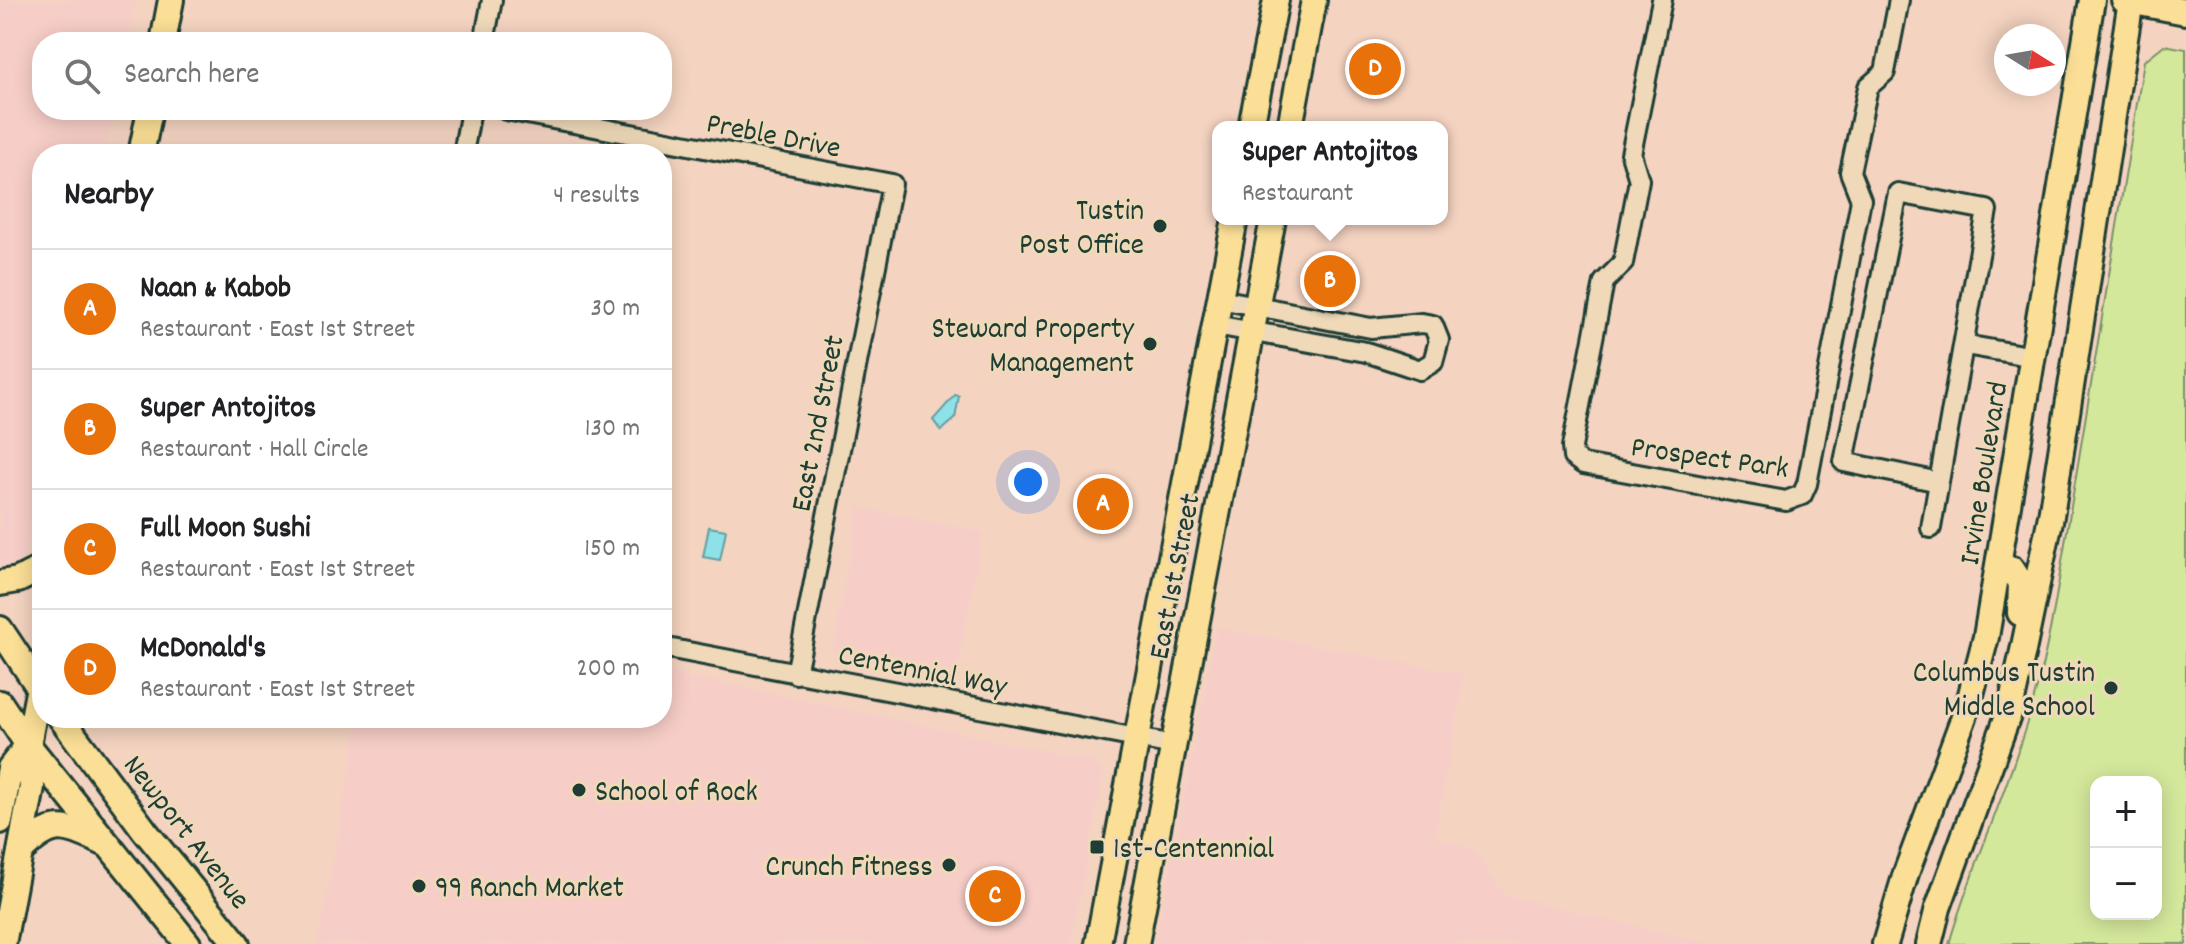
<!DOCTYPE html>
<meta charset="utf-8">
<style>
body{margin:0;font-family:Dekko,sans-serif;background:#f6f6f6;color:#202124}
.controls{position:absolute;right:24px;bottom:24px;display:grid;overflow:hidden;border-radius:16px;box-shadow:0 4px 20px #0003}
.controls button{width:72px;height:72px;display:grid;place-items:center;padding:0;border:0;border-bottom:2px solid #e0e0e0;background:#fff;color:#202124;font:40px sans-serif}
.compass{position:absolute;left:1994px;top:24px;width:72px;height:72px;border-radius:50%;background:#fff;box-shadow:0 4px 20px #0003;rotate:101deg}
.you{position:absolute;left:1028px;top:482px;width:28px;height:28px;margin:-20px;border:6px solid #fff;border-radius:50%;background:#1a73e8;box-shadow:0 0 0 12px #1a73e833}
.badge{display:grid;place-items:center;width:52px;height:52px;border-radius:50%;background:#1f3d34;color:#fff;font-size:26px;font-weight:700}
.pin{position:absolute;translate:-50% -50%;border:4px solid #fff;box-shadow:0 2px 8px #0006}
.popup{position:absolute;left:1212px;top:121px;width:236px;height:104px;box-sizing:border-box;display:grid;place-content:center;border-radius:16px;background:#fff;filter:drop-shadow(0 2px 6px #0005);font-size:26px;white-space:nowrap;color:#757577}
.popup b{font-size:30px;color:#202124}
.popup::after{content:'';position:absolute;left:50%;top:100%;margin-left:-16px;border:16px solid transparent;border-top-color:#fff}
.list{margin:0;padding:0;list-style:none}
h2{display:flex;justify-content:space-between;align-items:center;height:104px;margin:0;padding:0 32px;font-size:34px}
h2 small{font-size:26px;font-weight:400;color:#757577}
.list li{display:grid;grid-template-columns:52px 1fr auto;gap:24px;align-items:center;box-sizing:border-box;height:120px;padding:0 32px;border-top:2px solid #e0e0e0}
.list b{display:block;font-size:30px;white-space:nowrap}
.list p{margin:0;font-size:26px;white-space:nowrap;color:#757577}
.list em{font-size:26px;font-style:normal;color:#757577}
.icon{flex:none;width:44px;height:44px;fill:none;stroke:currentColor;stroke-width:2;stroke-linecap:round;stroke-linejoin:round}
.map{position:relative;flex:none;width:2186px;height:944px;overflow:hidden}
.search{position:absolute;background:#fff;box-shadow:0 4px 20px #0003;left:32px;top:32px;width:640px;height:88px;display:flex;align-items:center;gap:20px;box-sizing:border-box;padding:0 28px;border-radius:32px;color:#757577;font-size:30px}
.panel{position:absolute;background:#fff;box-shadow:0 4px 20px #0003;left:32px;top:144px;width:640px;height:584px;border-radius:32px}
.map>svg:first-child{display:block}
.built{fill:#f7cec7}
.green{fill:#d4e89c;stroke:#7a9268;stroke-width:2;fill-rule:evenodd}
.water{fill:#8fe1e9;stroke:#629fa1;stroke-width:2}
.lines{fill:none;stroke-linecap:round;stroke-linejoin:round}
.minor-casing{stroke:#1f3d34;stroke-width:24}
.major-casing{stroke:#1f3d34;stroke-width:30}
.minor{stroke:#efd9b8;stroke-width:18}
.major{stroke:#fbdf96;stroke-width:24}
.poi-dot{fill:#1f3d34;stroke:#efd9b8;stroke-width:3}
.labels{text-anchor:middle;stroke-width:6;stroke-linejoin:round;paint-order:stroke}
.street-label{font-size:30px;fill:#1f3d34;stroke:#efd9b8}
.poi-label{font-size:30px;fill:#1f3d34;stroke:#efd9b8;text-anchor:end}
</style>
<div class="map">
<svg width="2186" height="944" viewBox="0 0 2186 944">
<rect width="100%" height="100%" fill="#f4d3c1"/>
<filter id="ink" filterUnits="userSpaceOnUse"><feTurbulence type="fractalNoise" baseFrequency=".0125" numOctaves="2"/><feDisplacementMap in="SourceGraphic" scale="16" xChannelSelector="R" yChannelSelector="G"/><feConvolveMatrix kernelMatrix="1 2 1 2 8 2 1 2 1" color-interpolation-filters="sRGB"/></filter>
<g filter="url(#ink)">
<path class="built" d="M0,0H136L127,42H42V110H114L105,154H42V469L27,546L21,560L12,570H0Z
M858,507L983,532L956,679L842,658L832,650Z
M1217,627L1465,674L1435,836L1473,849L1505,895L1713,944H1155Z
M662,670L1093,761L1104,773L1071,944H317L359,718H662Z"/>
<path class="green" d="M2164,45L2186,49V944H1949C1968,877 1998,814 2019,747C2037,695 2049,641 2058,586L2144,61ZM2096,782H2156V914H2096Z"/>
<path class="water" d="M955,395L959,396L955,419L941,431L933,420Z
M709,527L726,530L720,560L703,557Z"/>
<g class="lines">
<g class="minor-casing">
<path id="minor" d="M1662,0L1631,154L1639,180L1623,263L1604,282L1572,447L1573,457L1583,464L1786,501L1802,495L1807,484L1861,200L1850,172L1868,87L1885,72L1899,0
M484,42L492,0
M506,110L892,184L796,674
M463,154L471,110
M1898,193L1987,210L1939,482L1844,462Z
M1215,325L1366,352L1420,370L1433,362L1439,340L1433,325L1422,323L1371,328L1220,299
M1965,345L2034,357
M1931,528L1939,482
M662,647L1173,745"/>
</g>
<g class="major-casing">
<path id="major" d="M2124,0L2186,12
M163,42L171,0
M1251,127L1276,0
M1290,127L1314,0
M141,154L150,110
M1999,566L2012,569L2021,583L2020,613
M0,583L18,580L42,568
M0,629L42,692
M0,703L28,745L188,944
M61,718L145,831L237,944
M0,821L10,768L28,745
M20,852C54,818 64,825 106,844
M3,944L32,787L28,745L42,671
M1098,944L1235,219
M1136,944L1273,219
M1885,944L1906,873L1968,706L1986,637L2092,0
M1929,944L1938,908L2010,710L2023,651L2051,516L2131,0"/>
</g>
<use href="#minor" class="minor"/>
<use href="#major" class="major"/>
</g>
</g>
<g class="poi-dot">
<circle cx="1160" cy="226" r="8"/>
<circle cx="1150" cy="344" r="8"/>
<circle cx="2111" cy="688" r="8"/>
<circle cx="579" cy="790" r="8"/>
<rect x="1089" y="839" width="16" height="16" rx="4"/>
<circle cx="949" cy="865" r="8"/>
<circle cx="419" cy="886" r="8"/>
</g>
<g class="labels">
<g class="street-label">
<text transform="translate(774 134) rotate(11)" y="10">Preble Drive</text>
<text transform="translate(816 423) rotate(-79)" y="10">East 2nd Street</text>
<text transform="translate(1710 456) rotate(8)" y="10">Prospect Park</text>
<text transform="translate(1982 473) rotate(-81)" y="10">Irvine Boulevard</text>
<text transform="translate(1173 576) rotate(-79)" y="10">East 1st Street</text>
<text transform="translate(923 669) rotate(11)" y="10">Centennial Way</text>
<text transform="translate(188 831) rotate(52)" y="10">Newport Avenue</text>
</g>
<g class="poi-label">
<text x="1144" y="219">Tustin<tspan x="1144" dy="34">Post Office</tspan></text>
<text x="1134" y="337">Steward Property<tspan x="1134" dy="34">Management</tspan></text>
<text x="2095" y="681">Columbus Tustin<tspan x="2095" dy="34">Middle School</tspan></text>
<text x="595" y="800" text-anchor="start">School of Rock</text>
<text x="1113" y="857" text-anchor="start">1st-Centennial</text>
<text x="933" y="875">Crunch Fitness</text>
<text x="435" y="896" text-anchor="start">99 Ranch Market</text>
</g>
</g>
</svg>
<div class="controls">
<button>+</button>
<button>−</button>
</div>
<svg class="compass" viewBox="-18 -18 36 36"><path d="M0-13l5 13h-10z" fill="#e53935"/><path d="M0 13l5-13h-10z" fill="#757577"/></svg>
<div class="you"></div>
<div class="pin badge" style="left:1103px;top:504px;background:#e8710a">A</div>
<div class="pin badge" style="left:1330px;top:281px;background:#e8710a">B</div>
<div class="popup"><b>Super Antojitos</b>Restaurant</div>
<div class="pin badge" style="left:995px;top:896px;background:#e8710a">C</div>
<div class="pin badge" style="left:1375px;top:69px;background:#e8710a">D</div>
<div class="search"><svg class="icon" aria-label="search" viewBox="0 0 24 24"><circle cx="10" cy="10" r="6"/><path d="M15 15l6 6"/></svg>Search here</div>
<section class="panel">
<h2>Nearby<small>4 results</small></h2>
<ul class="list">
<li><span class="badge" style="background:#e8710a">A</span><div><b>Naan &amp; Kabob</b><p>Restaurant · East 1st Street</p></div><em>30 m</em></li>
<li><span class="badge" style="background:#e8710a">B</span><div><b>Super Antojitos</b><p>Restaurant · Hall Circle</p></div><em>130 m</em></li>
<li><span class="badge" style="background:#e8710a">C</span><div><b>Full Moon Sushi</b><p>Restaurant · East 1st Street</p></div><em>150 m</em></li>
<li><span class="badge" style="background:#e8710a">D</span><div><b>McDonald's</b><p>Restaurant · East 1st Street</p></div><em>200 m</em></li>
</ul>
</section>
</div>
